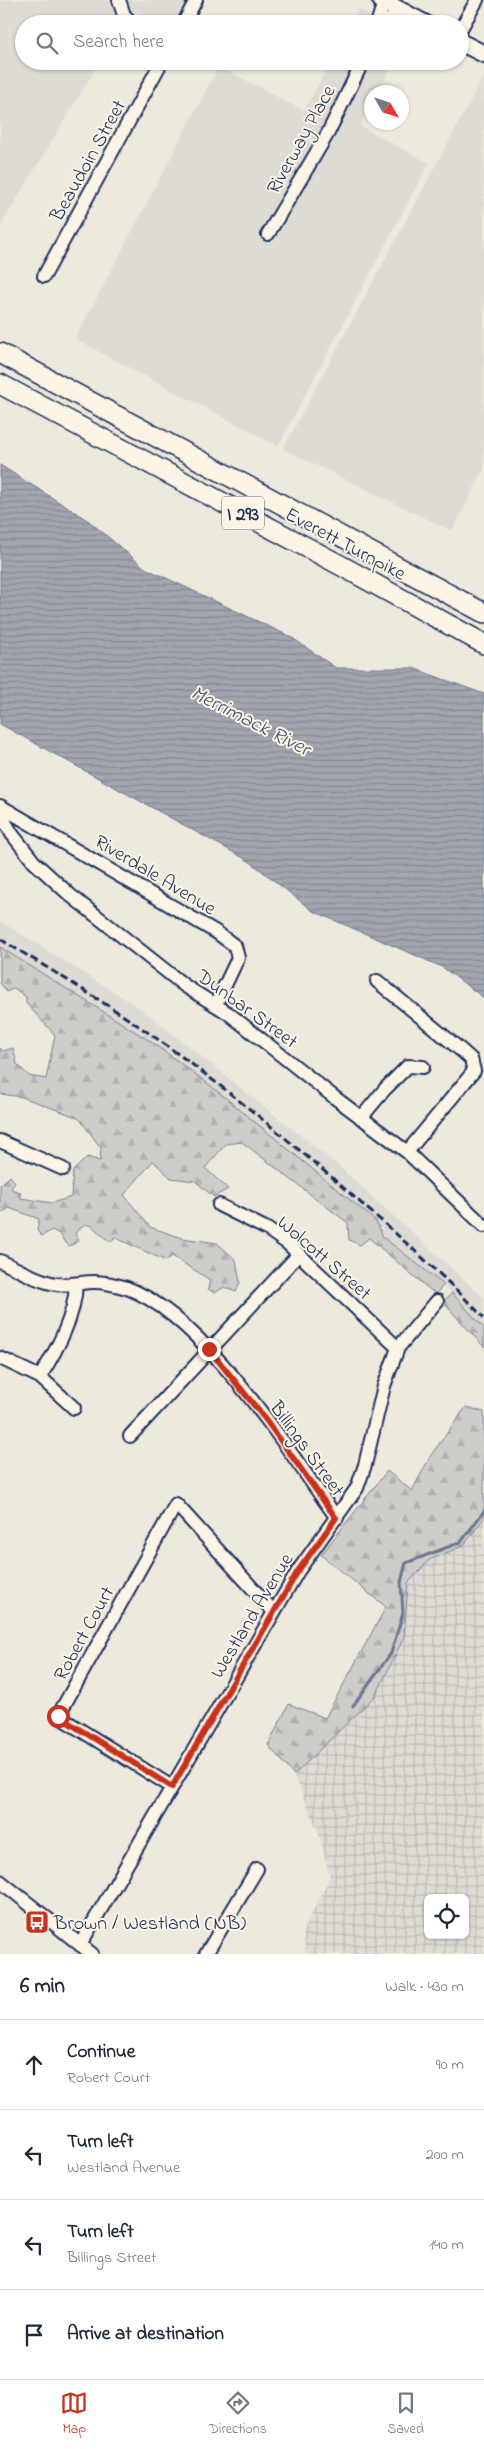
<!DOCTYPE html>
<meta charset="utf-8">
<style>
body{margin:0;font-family:"Indie Flower",sans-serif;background:#f2f2f3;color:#1f2937}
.controls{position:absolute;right:15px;bottom:15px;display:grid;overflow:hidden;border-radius:8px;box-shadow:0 1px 4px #0004}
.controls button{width:45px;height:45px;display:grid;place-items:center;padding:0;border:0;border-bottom:1px solid #e0e1e3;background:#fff;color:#1f2937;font:25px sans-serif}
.compass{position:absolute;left:364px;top:85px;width:45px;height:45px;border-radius:50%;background:#fff;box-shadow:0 1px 4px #0004;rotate:129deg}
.stop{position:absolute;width:15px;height:15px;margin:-11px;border:4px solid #c8321e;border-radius:50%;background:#fff}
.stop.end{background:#c8321e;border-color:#fff;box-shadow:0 1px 5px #0008}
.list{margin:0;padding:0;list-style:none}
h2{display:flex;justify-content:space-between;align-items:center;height:65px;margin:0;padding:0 20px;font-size:21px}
h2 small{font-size:16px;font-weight:400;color:#747a83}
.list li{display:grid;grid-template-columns:32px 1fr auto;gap:15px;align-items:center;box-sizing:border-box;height:90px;padding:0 20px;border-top:1px solid #e0e1e3}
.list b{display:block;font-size:19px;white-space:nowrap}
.list p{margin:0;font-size:16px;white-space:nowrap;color:#747a83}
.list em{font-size:16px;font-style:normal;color:#747a83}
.icon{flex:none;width:28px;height:28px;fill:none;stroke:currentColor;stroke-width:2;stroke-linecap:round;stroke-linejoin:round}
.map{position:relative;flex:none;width:484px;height:1954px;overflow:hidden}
.search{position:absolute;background:#fff;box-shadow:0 1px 4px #0004;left:15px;right:15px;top:15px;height:55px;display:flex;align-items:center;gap:12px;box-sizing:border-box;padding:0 18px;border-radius:28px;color:#747a83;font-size:19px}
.sheet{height:425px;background:#fff}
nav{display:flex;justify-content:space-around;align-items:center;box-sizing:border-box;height:70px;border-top:1px solid #e0e1e3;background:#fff;font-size:14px;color:#747a83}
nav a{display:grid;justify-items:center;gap:2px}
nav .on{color:#c8321e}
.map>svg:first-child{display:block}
.built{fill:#dedbd4}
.industrial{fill:url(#industrial-grid);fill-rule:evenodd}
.forest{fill:url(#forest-firs);stroke:#757e94}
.water{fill:url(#water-rules);stroke:#6c778f}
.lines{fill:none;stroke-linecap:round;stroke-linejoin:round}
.stream{stroke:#6c778f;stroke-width:3}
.minor-casing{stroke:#1b2f5e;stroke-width:16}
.major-casing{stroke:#1b2f5e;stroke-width:20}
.highway-casing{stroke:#1b2f5e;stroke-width:22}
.minor{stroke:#fcf5e5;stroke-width:12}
.major{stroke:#fcf5e5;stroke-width:16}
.highway{stroke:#fcf5e5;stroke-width:19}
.rail{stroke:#1b2f5e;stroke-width:3;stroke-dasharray:8 4;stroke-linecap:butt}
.route{stroke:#c8321e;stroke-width:6}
.labels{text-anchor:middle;stroke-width:4;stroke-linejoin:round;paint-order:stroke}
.shield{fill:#fcf5e5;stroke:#5e6a86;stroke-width:1}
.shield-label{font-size:19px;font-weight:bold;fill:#1b2f5e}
.street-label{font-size:20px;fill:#1b2f5e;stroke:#fcf5e5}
.poi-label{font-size:20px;fill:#1b2f5e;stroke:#fcf5e5;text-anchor:start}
.water-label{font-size:21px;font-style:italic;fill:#445376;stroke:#fcf5e5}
</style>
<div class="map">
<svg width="484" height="1954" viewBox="0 0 484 1954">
<defs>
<pattern id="industrial-grid" width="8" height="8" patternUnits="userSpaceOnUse" patternTransform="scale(1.25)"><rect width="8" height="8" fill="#dedbd4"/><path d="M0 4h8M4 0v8" fill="none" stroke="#bebcb8"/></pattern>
<pattern id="forest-firs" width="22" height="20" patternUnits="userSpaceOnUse" patternTransform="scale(1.25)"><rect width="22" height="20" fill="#cfcdca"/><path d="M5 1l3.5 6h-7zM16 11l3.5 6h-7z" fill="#b1b0b0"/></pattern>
<pattern id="water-rules" width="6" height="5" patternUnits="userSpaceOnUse" patternTransform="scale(1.25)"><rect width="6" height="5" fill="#a2a7af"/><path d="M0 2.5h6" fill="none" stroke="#838892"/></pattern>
</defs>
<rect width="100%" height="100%" fill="#eee9dd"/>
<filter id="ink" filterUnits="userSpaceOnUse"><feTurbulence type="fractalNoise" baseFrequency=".02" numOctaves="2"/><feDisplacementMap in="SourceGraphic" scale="10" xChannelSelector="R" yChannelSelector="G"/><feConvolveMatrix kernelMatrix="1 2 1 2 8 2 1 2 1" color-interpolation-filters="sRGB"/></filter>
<g filter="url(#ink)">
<path class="built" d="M0,0H191L178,24H158L130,9L122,24H24V61H100L0,227Z
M359,9L386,24H351Z
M331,61H394L378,92H372L371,104L360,126L429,163L278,446L75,339L219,66L304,111Z
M484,76V469L452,531L283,449Z
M0,921L143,1010L335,1163L484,1298V1328L444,1285L383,1237L376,1221L319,1173L292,1154L150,1041L0,947Z"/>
<path class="industrial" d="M484,1518V1954H306L303,1931L330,1877L318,1831L294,1775L376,1695L404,1637L408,1583L429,1560L463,1546ZM428,1898H465V1935H428Z"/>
<path class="forest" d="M0,947L150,1041L206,1082L376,1221L383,1237L444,1285L435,1294L369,1238L360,1245L349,1240L348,1223L242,1142L226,1144L205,1168L228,1189L214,1197L195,1181L171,1178L153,1161L124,1195L150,1227L182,1238L217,1243L236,1260L240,1282L236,1292L224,1287L215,1293L208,1289L210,1280L172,1256L166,1261L114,1237L113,1241H109L92,1226L85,1224L75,1233L79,1241L69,1246L63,1240L61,1235L52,1230L42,1236L37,1231L39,1219L9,1208L0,1214V1185L10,1176L15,1182L11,1189L20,1192L21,1198L52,1203L71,1197L73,1171L87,1157L100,1161L101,1148L79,1118L22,1097L0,1094V1048L3,1051L13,1048L17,1064L29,1076L46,1079L55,1035L26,1003V997L14,988L7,992L0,983Z
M452,1293L484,1328V1347L443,1302Z
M466,1407L484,1412V1518L463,1546L429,1560L408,1583L404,1637L376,1695L294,1775L268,1745L289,1704L325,1718L386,1607L321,1555L387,1471L412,1491L431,1455Z"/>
<path class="water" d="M0,465L89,521L145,568L291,637L336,668H413L484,694V998L442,967L313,911L249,861L0,724Z"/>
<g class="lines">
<path class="stream" d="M353,1706L391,1653L403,1613L401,1582L406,1563L461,1542L484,1511"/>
<g class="minor-casing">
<path id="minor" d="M119,0L124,15L133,24
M183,24L196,0
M377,24L384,2
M387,24L398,9
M460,30L477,0
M268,234L328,133L363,61
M44,276L162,61
M0,806L216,932L235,946L238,958L216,1004
M0,813L12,834L34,862L70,895L185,986L228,1013L334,1097L407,1152L484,1226
M377,981L462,1051L471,1059L474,1071L407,1152
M361,1118L385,1089L408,1066L423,1067
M0,1141L63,1169
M219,1205L267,1229L287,1243L398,1348
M0,1261C18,1269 37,1281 56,1284C69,1286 81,1282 94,1282C105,1282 117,1285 127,1288C205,1317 288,1451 337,1518
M0,1358L40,1377L74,1408
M40,1377C57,1349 75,1317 76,1284
M130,1436L299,1254
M172,1787L58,1716L176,1504L274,1612
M0,1881L92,1954
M80,1945L298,1571L357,1488L365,1465L384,1386L398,1348L437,1301
M206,1954L257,1869"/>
</g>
<g class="major-casing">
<path id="major" d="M381,0L426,24
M460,42L484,54"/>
</g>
<g class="highway-casing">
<path id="highway" d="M0,353L484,613
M0,384L340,565L484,644"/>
</g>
<use href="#minor" class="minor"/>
<use href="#major" class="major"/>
<use href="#highway" class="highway"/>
<path class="rail" d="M0,939C53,971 106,1003 156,1038C225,1087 290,1141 354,1197C399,1236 443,1275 484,1318"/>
</g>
</g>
<g class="lines" filter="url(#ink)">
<path class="route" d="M58,1716L172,1787L298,1571L336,1518L266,1420L209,1349"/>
</g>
<defs>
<g id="bus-square" transform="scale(1.25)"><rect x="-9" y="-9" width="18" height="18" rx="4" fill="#c8321e" stroke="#fcf5e5"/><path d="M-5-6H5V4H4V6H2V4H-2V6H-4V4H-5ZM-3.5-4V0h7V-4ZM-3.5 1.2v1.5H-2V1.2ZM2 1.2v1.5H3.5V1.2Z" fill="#fff"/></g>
</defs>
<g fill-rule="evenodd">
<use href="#bus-square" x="37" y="1922"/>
</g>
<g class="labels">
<rect class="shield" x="222" y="496.5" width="42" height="33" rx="4"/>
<g class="shield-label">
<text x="243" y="520">I 293</text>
</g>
<g class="street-label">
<text transform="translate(300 139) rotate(-61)" y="7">Riverway Place</text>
<text transform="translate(87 160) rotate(-61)" y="7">Beaudoin Street</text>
<text transform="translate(346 543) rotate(28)" y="7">Everett Turnpike</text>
<text transform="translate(156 874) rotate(31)" y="7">Riverdale Avenue</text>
<text transform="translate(248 1008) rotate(36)" y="7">Dunbar Street</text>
<text transform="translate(325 1257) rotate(41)" y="7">Wolcott Street</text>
<text transform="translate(308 1448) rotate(54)" y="7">Billings Street</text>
<text transform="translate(251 1615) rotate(-59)" y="7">Westland Avenue</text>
<text transform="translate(83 1633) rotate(-61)" y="7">Robert Court</text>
</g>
<g class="poi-label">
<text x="54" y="1929">Brown / Westland (NB)</text>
</g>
<g class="water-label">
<text transform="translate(251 720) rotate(27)" y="7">Merrimack River</text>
</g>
</g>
</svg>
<div class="controls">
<button><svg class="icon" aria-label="locate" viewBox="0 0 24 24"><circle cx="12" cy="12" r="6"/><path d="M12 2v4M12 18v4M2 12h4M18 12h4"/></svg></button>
</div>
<svg class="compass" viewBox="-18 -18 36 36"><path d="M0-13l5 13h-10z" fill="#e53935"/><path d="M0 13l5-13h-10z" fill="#747a83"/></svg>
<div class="stop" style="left:58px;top:1716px"></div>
<div class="stop end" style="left:209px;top:1349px"></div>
<div class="search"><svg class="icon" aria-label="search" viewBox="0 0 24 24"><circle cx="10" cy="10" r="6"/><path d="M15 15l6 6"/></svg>Search here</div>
</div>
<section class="sheet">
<h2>6 min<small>Walk · 430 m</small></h2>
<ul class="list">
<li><svg class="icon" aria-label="ahead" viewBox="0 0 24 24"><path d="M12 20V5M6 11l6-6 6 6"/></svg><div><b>Continue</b><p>Robert Court</p></div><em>90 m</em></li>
<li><svg class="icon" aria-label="left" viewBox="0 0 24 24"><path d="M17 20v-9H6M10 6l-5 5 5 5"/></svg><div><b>Turn left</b><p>Westland Avenue</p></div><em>200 m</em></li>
<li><svg class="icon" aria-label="left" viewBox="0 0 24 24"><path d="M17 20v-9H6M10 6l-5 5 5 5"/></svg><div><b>Turn left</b><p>Billings Street</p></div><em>140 m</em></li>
<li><svg class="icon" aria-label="arrive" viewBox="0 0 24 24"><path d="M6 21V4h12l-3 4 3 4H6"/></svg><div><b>Arrive at destination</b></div></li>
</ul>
</section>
<nav>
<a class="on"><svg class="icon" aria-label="map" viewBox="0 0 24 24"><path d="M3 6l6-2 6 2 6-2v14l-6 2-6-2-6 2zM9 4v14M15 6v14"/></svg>Map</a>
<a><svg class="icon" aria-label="directions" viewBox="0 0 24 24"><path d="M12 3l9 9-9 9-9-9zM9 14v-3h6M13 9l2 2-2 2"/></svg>Directions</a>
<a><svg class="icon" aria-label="saved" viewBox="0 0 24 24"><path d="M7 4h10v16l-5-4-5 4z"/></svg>Saved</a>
</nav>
